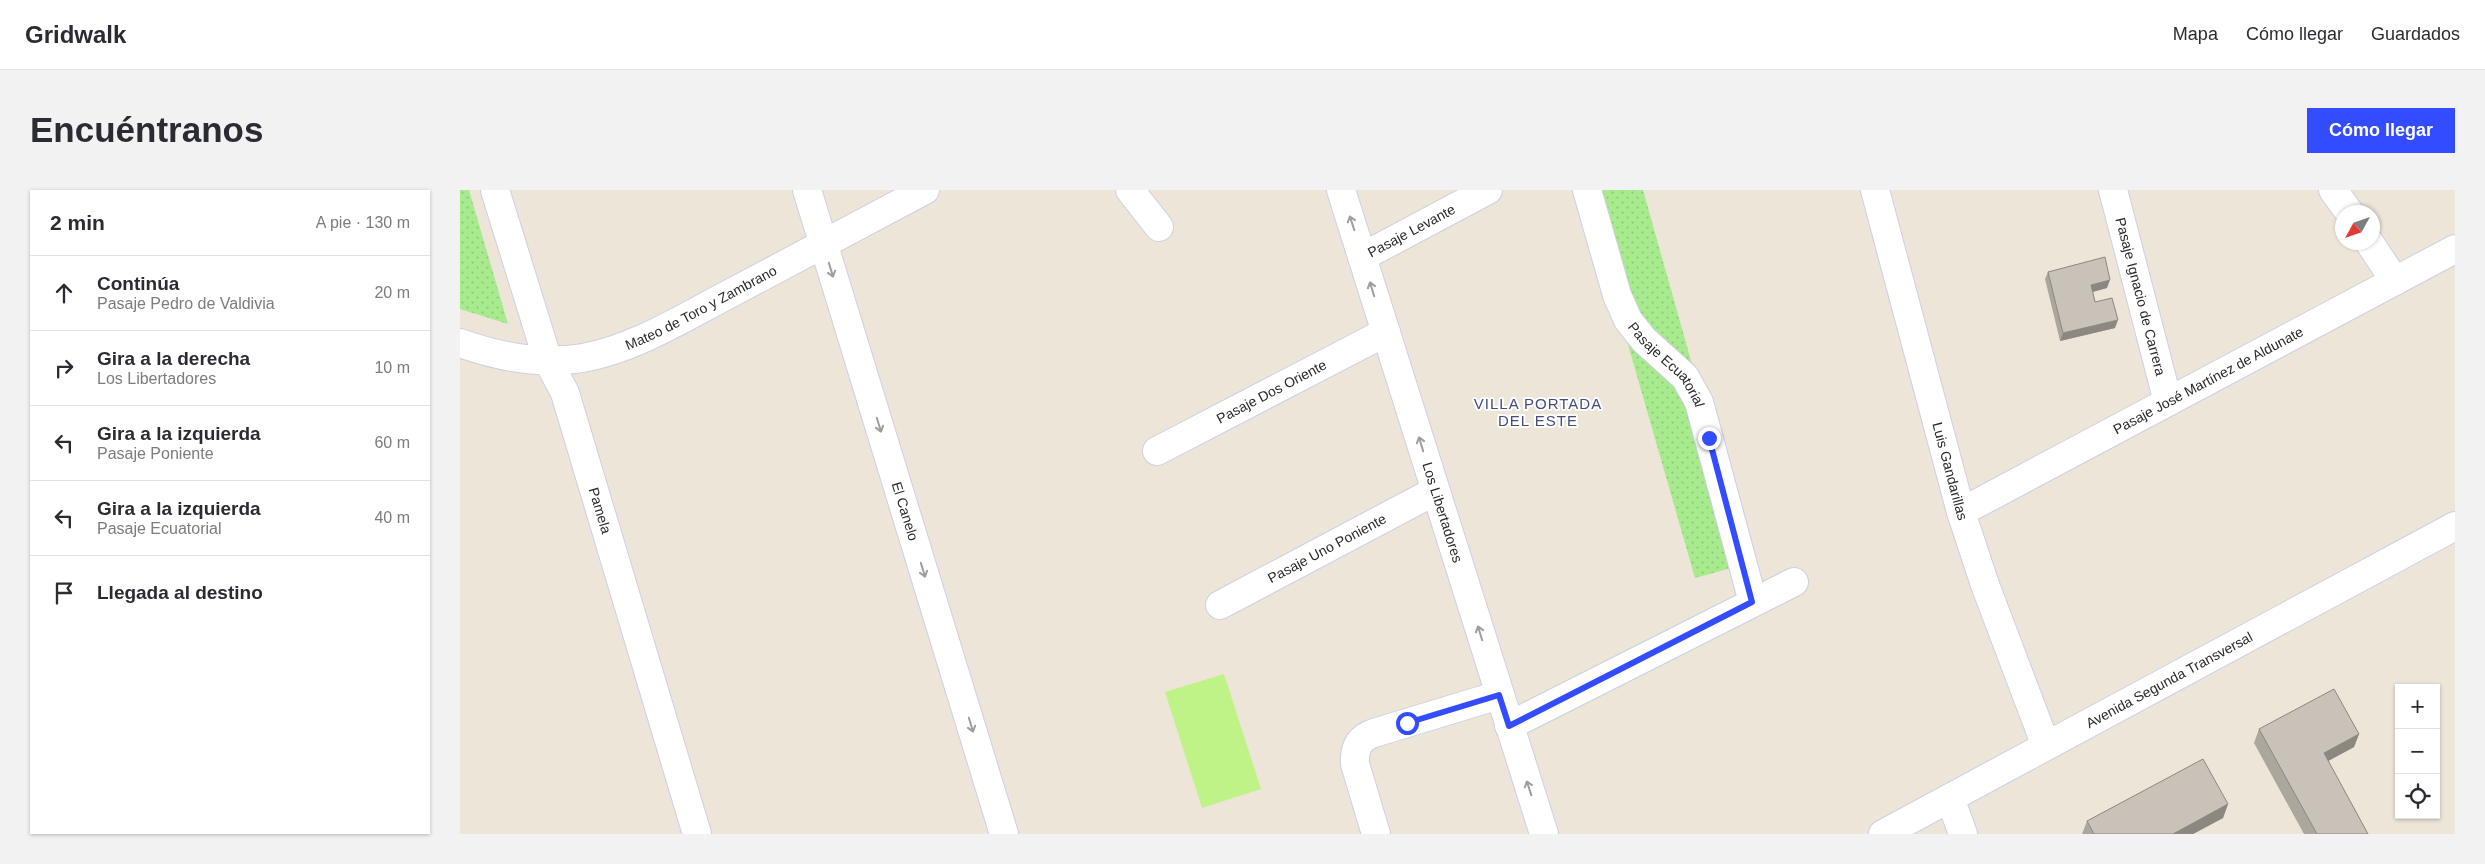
<!DOCTYPE html>
<html lang="es">
<meta charset="utf-8">
<style>
body{margin:0;font-family:Helvetica,sans-serif;background:#f2f2f3;color:#2b2b33}
.controls{position:absolute;right:15px;bottom:15px;display:grid;overflow:hidden;border-radius:0px;box-shadow:0 1px 4px #0004}
.controls button{width:45px;height:45px;display:grid;place-items:center;padding:0;border:0;border-bottom:1px solid #e1e1e2;background:#fff;color:#2b2b33;font:25px sans-serif}
.compass{position:absolute;left:1875px;top:15px;width:45px;height:45px;border-radius:50%;background:#fff;box-shadow:0 1px 4px #0004;rotate:230deg}
.stop{position:absolute;width:15px;height:15px;margin:-11px;border:4px solid #334cff;border-radius:50%;background:#fff}
.stop.end{background:#334cff;border-color:#fff;box-shadow:0 1px 5px #0008}
.list{margin:0;padding:0;list-style:none}
h2{display:flex;justify-content:space-between;align-items:center;height:65px;margin:0;padding:0 20px;font-size:21px}
h2 small{font-size:16px;font-weight:400;color:#7c7c81}
.list li{display:grid;grid-template-columns:32px 1fr auto;gap:15px;align-items:center;box-sizing:border-box;height:75px;padding:0 20px;border-top:1px solid #e1e1e2}
.list b{display:block;font-size:19px;white-space:nowrap}
.list p{margin:0;font-size:16px;white-space:nowrap;color:#7c7c81}
.list em{font-size:16px;font-style:normal;color:#7c7c81}
.icon{flex:none;width:28px;height:28px;fill:none;stroke:currentColor;stroke-width:2;stroke-linecap:round;stroke-linejoin:round}
.map{position:relative;flex:none;width:1995px;height:644px;overflow:hidden;border-radius:0px}
header{display:flex;align-items:center;gap:30px;box-sizing:border-box;height:70px;padding:0 25px;background:#fff;border-bottom:1px solid #e1e1e2}
header strong{font-size:24px}
nav{display:flex;gap:28px;margin-inline-start:auto;font-size:18px}
.intro{display:flex;align-items:center;justify-content:space-between;box-sizing:border-box;height:120px;padding:0 30px}
h1{margin:0;font-size:35px}
.button{padding:12px 22px;border-radius:0px;background:#334cff;color:#fff;font-size:18px;font-weight:700}
main{display:flex;gap:30px;padding:0 30px}
aside{flex:1;background:#fff;border-radius:0px;box-shadow:0 1px 4px #0004}
.map>svg:first-child{display:block}
.grass{fill:url(#grass-dots)}
.pitch{fill:#bff388}
.lines{fill:none;stroke-linecap:round;stroke-linejoin:round}
.minor-casing{stroke:#cdd0e3;stroke-width:30}
.tertiary-casing{stroke:#cdd0e3;stroke-width:30}
.secondary-casing{stroke:#cdd0e3;stroke-width:30}
.minor{stroke:#fff;stroke-width:28}
.tertiary{stroke:#fff;stroke-width:28}
.secondary{stroke:#fff;stroke-width:28}
.wall{fill:#aca79e}
.shaded-wall{fill:#8c8881}
.building{fill:#c8c2b8;stroke:#8c8881}
.oneway{stroke:#9e9e9e}
.route{stroke:#334cff;stroke-width:6}
.labels{text-anchor:middle;stroke-width:4;stroke-linejoin:round;paint-order:stroke}
.street-label{font-size:14px;fill:#282828;stroke:#fff}
.neighbourhood-label{font-size:15px;letter-spacing:1px;fill:#444b7d;stroke:#fff}
</style>
<header>
<strong>Gridwalk</strong>
<nav><a>Mapa</a><a>Cómo llegar</a><a>Guardados</a></nav>
</header>
<div class="intro"><h1>Encuéntranos</h1><a class="button">Cómo llegar</a></div>
<main>
<aside>
<h2>2 min<small>A pie · 130 m</small></h2>
<ul class="list">
<li><svg class="icon" aria-label="ahead" viewBox="0 0 24 24"><path d="M12 20V5M6 11l6-6 6 6"/></svg><div><b>Continúa</b><p>Pasaje Pedro de Valdivia</p></div><em>20 m</em></li>
<li><svg class="icon" aria-label="right" viewBox="0 0 24 24"><path d="M7 20v-9h11M14 6l5 5-5 5"/></svg><div><b>Gira a la derecha</b><p>Los Libertadores</p></div><em>10 m</em></li>
<li><svg class="icon" aria-label="left" viewBox="0 0 24 24"><path d="M17 20v-9H6M10 6l-5 5 5 5"/></svg><div><b>Gira a la izquierda</b><p>Pasaje Poniente</p></div><em>60 m</em></li>
<li><svg class="icon" aria-label="left" viewBox="0 0 24 24"><path d="M17 20v-9H6M10 6l-5 5 5 5"/></svg><div><b>Gira a la izquierda</b><p>Pasaje Ecuatorial</p></div><em>40 m</em></li>
<li><svg class="icon" aria-label="arrive" viewBox="0 0 24 24"><path d="M6 21V4h12l-3 4 3 4H6"/></svg><div><b>Llegada al destino</b></div></li>
</ul>
</aside>
<div class="map">
<svg width="1995" height="644" viewBox="0 0 1995 644">
<defs>
<pattern id="grass-dots" width="8" height="8" patternUnits="userSpaceOnUse" patternTransform="scale(1.25)"><rect width="8" height="8" fill="#a8ea8e"/><path d="M2 2h.1M6 6h.1" fill="none" stroke="#91c97a" stroke-width="1.8" stroke-linecap="round"/></pattern>
</defs>
<rect width="100%" height="100%" fill="#ede5d8"/>
<path class="grass" d="M0,0H9L48,134L0,119Z
M1140,0H1183L1235,185L1178,133Z
M1167,151L1224,203L1275,377L1235,388Z"/>
<path class="pitch" d="M764,484L801,599L742,618L705,502Z"/>
<g class="lines">
<g class="minor-casing">
<g id="minor">
<path id="s1" d="M35,0L88,171L105,203L237,644"/>
<path id="s2" d="M347,0L544,644"/>
<path d="M670,0L699,37"/>
<path id="s3" d="M881,0L1084,644"/>
<path id="s4" d="M1127,0L1157,105L1168,130L1184,150L1225,187L1239,212L1293,412"/>
<path id="s5" d="M1415,0L1501,322L1524,392L1586,556"/>
<path id="s6" d="M1653,0L1708,212"/>
<path d="M1873,0L1889,22"/>
<path d="M1909,52L1935,91"/>
<path id="s7" d="M902,67L1028,0"/>
<path id="s8" d="M0,153C39,167 81,175 123,168C176,158 223,128 271,103C336,68 401,34 465,0"/>
<path id="s9" d="M697,261L926,142"/>
<path id="s10" d="M1501,322L1995,59"/>
<path id="s11" d="M760,415L975,301"/>
<path d="M1049,536L1334,392"/>
<path d="M916,644L895,574C894,558 899,548 914,543L1039,505"/>
</g>
</g>
<g class="tertiary-casing">
<path id="tertiary" d="M1490,608L1503,644"/>
</g>
<g class="secondary-casing">
<g id="secondary">
<path id="s12" d="M1423,644L1995,336"/>
</g>
</g>
<use href="#minor" class="minor"/>
<use href="#tertiary" class="tertiary"/>
<use href="#secondary" class="secondary"/>
</g>
<path class="wall" d="M1588,82L1647,98L1633,102L1635,112L1655,138L1600,151L1585,89Z
M1799,539L1899,544L1894,557L1868,571L1908,644H1844L1794,553Z
M1768,614L1763,628L1733,644H1622L1627,631Z"/>
<path class="shaded-wall" d="M1650,90L1647,98L1628,103L1631,95Z
M1658,130L1655,138L1600,151L1603,143Z
M1899,544L1894,557L1859,576L1864,563Z
M1768,614L1763,628L1733,644H1713Z"/>
<path class="building" d="M1645,67L1650,90L1631,95L1635,112L1652,108L1658,130L1603,143L1588,82Z
M1874,499L1899,544L1864,563L1908,644H1857L1799,539Z
M1743,569L1768,614L1713,644H1634L1627,631Z"/>
<defs><path id="oneway-shaft" d="M-6 0H5M1.5-3L5.5 0L1.5 3" fill="none" stroke-width="1.6" stroke-linecap="round" stroke-linejoin="round" transform="scale(1.25)"/></defs>
<g class="oneway">
<use href="#oneway-shaft" transform="translate(892 33) rotate(-108)"/>
<use href="#oneway-shaft" transform="translate(371 80) rotate(73)"/>
<use href="#oneway-shaft" transform="translate(912 99) rotate(-107)"/>
<use href="#oneway-shaft" transform="translate(419 235) rotate(73)"/>
<use href="#oneway-shaft" transform="translate(961 254) rotate(-107)"/>
<use href="#oneway-shaft" transform="translate(463 380) rotate(73)"/>
<use href="#oneway-shaft" transform="translate(1020 443) rotate(-107)"/>
<use href="#oneway-shaft" transform="translate(511 535) rotate(73)"/>
<use href="#oneway-shaft" transform="translate(1069 598) rotate(-108)"/>
</g>
<g class="lines">
<path class="route" d="M947,533L1039,505L1049,536L1292,412L1249,248"/>
</g>
<g class="labels">
<g class="street-label">
<text dy="5" stroke="none"><textPath href="#s7" startOffset="56">Pasaje Levante</textPath></text>
<text dy="5" stroke="none"><textPath href="#s6" startOffset="110">Pasaje Ignacio de Carrera</textPath></text>
<text dy="5" stroke="none"><textPath href="#s8" startOffset="254">Mateo de Toro y Zambrano</textPath></text>
<text dy="5" stroke="none"><textPath href="#s4" startOffset="196">Pasaje Ecuatorial</textPath></text>
<text dy="5" stroke="none"><textPath href="#s10" startOffset="280">Pasaje José Martínez de Aldunate</textPath></text>
<text dy="5" stroke="none"><textPath href="#s9" startOffset="129">Pasaje Dos Oriente</textPath></text>
<text dy="5" stroke="none"><textPath href="#s5" startOffset="291">Luis Gandarillas</textPath></text>
<text dy="5" stroke="none"><textPath href="#s1" startOffset="338">Pamela</textPath></text>
<text dy="5" stroke="none"><textPath href="#s2" startOffset="336">El Canelo</textPath></text>
<text dy="5" stroke="none"><textPath href="#s3" startOffset="338">Los Libertadores</textPath></text>
<text dy="5" stroke="none"><textPath href="#s11" startOffset="121">Pasaje Uno Poniente</textPath></text>
<text dy="5" stroke="none"><textPath href="#s12" startOffset="325">Avenida Segunda Transversal</textPath></text>
</g>
<g class="neighbourhood-label">
<text x="1078" y="219">VILLA PORTADA<tspan x="1078" dy="17">DEL ESTE</tspan></text>
</g>
</g>
</svg>
<div class="controls">
<button>+</button>
<button>−</button>
<button><svg class="icon" aria-label="locate" viewBox="0 0 24 24"><circle cx="12" cy="12" r="6"/><path d="M12 2v4M12 18v4M2 12h4M18 12h4"/></svg></button>
</div>
<svg class="compass" viewBox="-18 -18 36 36"><path d="M0-13l5 13h-10z" fill="#e53935"/><path d="M0 13l5-13h-10z" fill="#7c7c81"/></svg>
<div class="stop" style="left:947px;top:533px"></div>
<div class="stop end" style="left:1249px;top:248px"></div>
</div>
</main>
